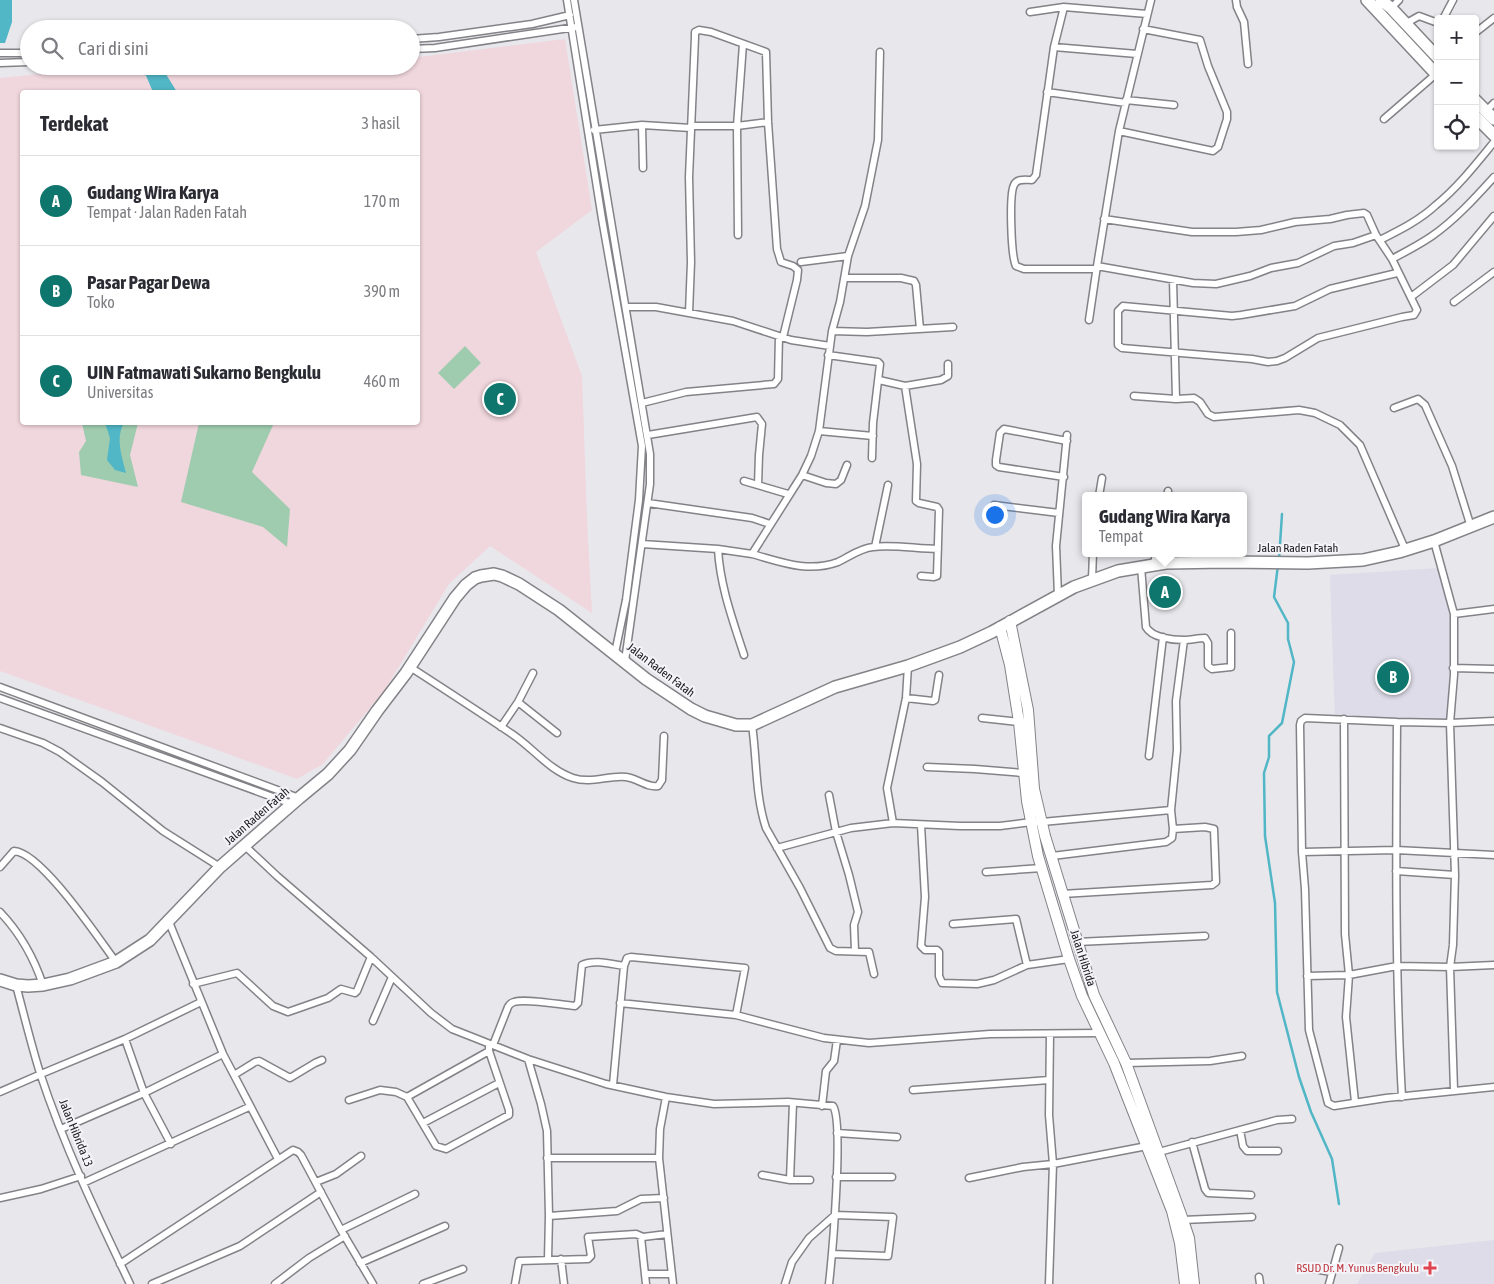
<!DOCTYPE html>
<html lang="id">
<meta charset="utf-8">
<style>
body{margin:0;font-family:"Asap Condensed",sans-serif;background:#f2f2f3;color:#2b2b33}
.controls{position:absolute;right:15px;top:15px;display:grid;overflow:hidden;border-radius:5px;box-shadow:0 1px 4px #0004}
.controls button{width:45px;height:45px;display:grid;place-items:center;padding:0;border:0;border-bottom:1px solid #e1e1e2;background:#fff;color:#2b2b33;font:25px sans-serif}
.you{position:absolute;left:994px;top:514px;width:18px;height:18px;margin:-12px;border:4px solid #fff;border-radius:50%;background:#1a73e8;box-shadow:0 0 0 8px #1a73e833}
.badge{display:grid;place-items:center;width:32px;height:32px;border-radius:50%;background:#0f766e;color:#fff;font-size:16px;font-weight:700}
.pin{position:absolute;translate:-50% -50%;border:2px solid #fff;box-shadow:0 1px 5px #0006}
.popup{position:absolute;left:1082px;top:492px;width:165px;height:65px;box-sizing:border-box;display:grid;place-content:center;border-radius:5px;background:#fff;filter:drop-shadow(0 1px 4px #0005);font-size:16px;white-space:nowrap;color:#7c7c81}
.popup b{font-size:19px;color:#2b2b33}
.popup::after{content:'';position:absolute;left:50%;top:100%;margin-left:-10px;border:10px solid transparent;border-top-color:#fff}
.list{margin:0;padding:0;list-style:none}
h2{display:flex;justify-content:space-between;align-items:center;height:65px;margin:0;padding:0 20px;font-size:21px}
h2 small{font-size:16px;font-weight:400;color:#7c7c81}
.list li{display:grid;grid-template-columns:32px 1fr auto;gap:15px;align-items:center;box-sizing:border-box;height:90px;padding:0 20px;border-top:1px solid #e1e1e2}
.list b{display:block;font-size:19px;white-space:nowrap}
.list p{margin:0;font-size:16px;white-space:nowrap;color:#7c7c81}
.list em{font-size:16px;font-style:normal;color:#7c7c81}
.icon{flex:none;width:28px;height:28px;fill:none;stroke:currentColor;stroke-width:2;stroke-linecap:round;stroke-linejoin:round}
.map{position:relative;flex:none;width:1494px;height:1284px;overflow:hidden}
.search{position:absolute;background:#fff;box-shadow:0 1px 4px #0004;left:20px;top:20px;width:400px;height:55px;display:flex;align-items:center;gap:12px;box-sizing:border-box;padding:0 18px;border-radius:28px;color:#7c7c81;font-size:19px}
.panel{position:absolute;background:#fff;box-shadow:0 1px 4px #0004;left:20px;top:90px;width:400px;height:335px;border-radius:5px}
.map>svg:first-child{display:block}
.built{fill:#dedce8}
.education{fill:#f0d6dd;fill-rule:evenodd}
.green{fill:#9fccaf}
.water{fill:#51b6c6}
.lines{fill:none;stroke-linecap:round;stroke-linejoin:round}
.stream{stroke:#51b6c6;stroke-width:2.5}
.minor-casing{stroke:#838287;stroke-width:9}
.primary-casing{stroke:#838287;stroke-width:12}
.trunk-casing{stroke:#838287;stroke-width:14}
.minor{stroke:#fff;stroke-width:6}
.primary{stroke:#fff;stroke-width:10}
.trunk{stroke:#fff;stroke-width:11}
.health-dot{fill:#e0444e;stroke:#f5f4f9;stroke-width:2}
.labels{text-anchor:middle;stroke-width:4;stroke-linejoin:round;paint-order:stroke}
.street-label{font-size:12px;fill:#1c1c1e;stroke:#f5f4f9}
.health-label{font-size:12px;fill:#be3a42;stroke:#f5f4f9;text-anchor:end}
</style>
<div class="map">
<svg width="1494" height="1284" viewBox="0 0 1494 1284">
<rect width="100%" height="100%" fill="#e8e7ec"/>
<path class="built" d="M1438,568L1455,635L1451,720L1335,724L1330,575Z
M1494,1240V1284H1357L1375,1253Z"/>
<path class="education" d="M565,39L592,210L536,252L582,376L587,520L592,613L490,546L449,584L384,691L323,764L297,779L0,671V78L118,66H411V58ZM22,92H418V422H22Z"/>
<path class="green" d="M465,346L481,363L454,389L438,373Z
M82,423H138L130,455L138,487L81,475L79,452L86,441Z
M199,423H274L252,472L290,509L287,547L263,527L181,502Z"/>
<path class="water" d="M0,0H12V22L5,43H0Z
M158,66L164,71L177,92H153L144,71L149,67Z
M106,423H124C115,438 122,457 126,473L115,470L107,460L110,438L106,426Z"/>
<g class="lines">
<path class="stream" d="M1279,560L1282,514
M1278,565L1274,597L1288,623V639L1294,662L1282,723L1269,736V757L1264,773L1265,836L1275,903L1277,992L1299,1077L1311,1112L1332,1159L1339,1204"/>
<g class="minor-casing">
<path id="minor" d="M567,0L602,219L642,446L639,500L626,600L615,653
M574,0L650,454V484L625,661
M1151,0L1119,131L1097,266L1193,283L1216,284L1250,276L1271,268L1298,263L1334,246L1353,243L1376,235
M1236,0L1237,7L1244,22L1248,64
M1391,8L1399,0
M1030,12L1064,7L1147,14
M1443,19L1453,0
M1405,24L1419,16L1438,23
M1475,33L1494,18
M411,39L439,37L532,24L570,15
M1054,47L1064,7
M411,49L435,48L576,27
M0,53H29
M0,63L29,62
M1047,92L1126,103
M1126,100L1174,105
M1486,111L1494,103
M1384,119L1436,74
M642,125L643,168
M692,126H737L768,122
M594,130L642,125L691,128
M1119,131L1213,151L1218,147L1227,119V112L1208,66L1200,40L1143,29
M1104,219L1192,232H1236L1261,230L1295,222L1330,219L1347,215L1364,213L1367,215L1376,235L1392,259L1417,310L1414,315L1402,317L1318,338L1285,358L1277,361L1268,362L1252,359L1122,348L1118,345V311L1123,306L1232,316L1241,315L1295,306L1330,289L1397,273
M738,235L737,126L743,44
M1380,240C1400,230 1420,220 1436,205C1458,187 1476,164 1494,142
M1392,259C1405,252 1419,245 1432,236C1455,220 1475,198 1494,177
M801,262L848,256
M1096,269H1024L1016,266C1011,256 1009,195 1014,185C1017,178 1026,180 1032,180L1036,175L1054,47L1137,54
M845,278H901L914,281L916,285L920,329
M1173,280L1176,399
M1411,297L1453,265L1494,216
M1454,302L1494,272
M626,307H656L733,321L791,340L830,346
M689,313L691,262L689,177L695,37V32L699,30L711,32L766,52L768,122L777,249L781,262L793,266L798,270L797,280L783,337
M1089,320L1097,266
M832,331L867,332L953,327
M828,355L878,362L880,364L873,423L872,458
M879,380L905,386L941,380L948,376V364
M905,386L917,464L916,501L919,503L937,507L939,510L937,576L934,577L921,576
M1134,396L1176,399L1194,398L1200,402L1208,414L1214,417L1299,410L1315,413L1340,425L1360,445L1405,549
M642,403L686,392L774,384L778,379L779,336
M1394,408L1418,399L1425,405L1452,466L1471,527
M819,431L873,436
M648,435L757,417L762,424L759,455L758,485
M802,475L826,483L836,484L841,480L847,465
M1064,477L999,467L996,465V460L1000,433L1004,429L1067,441
M744,481L788,494
M1099,496L1102,478
M1167,496L1168,491
M648,503L752,518L770,524
M994,505L1059,513
M1434,541L1454,614L1494,609
M642,544L718,549C720,586 733,621 744,655
M875,547L888,485
M718,549L752,554L802,475L811,456L819,431L832,331L840,302L848,256L865,206L878,140L880,52
M752,554C781,562 808,573 838,562C849,557 860,548 873,547C891,544 918,549 938,549
M1154,564L1156,553
M1141,567L1146,627C1152,638 1173,640 1184,640C1191,640 1198,638 1205,638L1208,643V666L1212,669L1231,667V633
M1092,579L1093,553
M1058,595L1056,546L1067,435
M410,667C444,689 478,711 512,734C533,748 549,770 573,778C592,784 608,775 626,777C637,778 647,788 658,786L662,780L664,736
M1453,668L1494,669
M0,687L299,798
M0,698L292,804
M906,698L933,701L935,700L939,675
M518,702L533,673
M982,718L1019,722
M1344,719L1345,934L1349,975L1346,1017L1355,1102
M1494,721L1450,723L1397,722L1305,718L1301,721L1300,725L1302,852L1305,889L1309,1030L1328,1103L1334,1106L1386,1098L1494,1087
M1397,722C1396,847 1395,972 1402,1097
M752,725C757,759 755,795 766,828L800,888L830,948L836,951L869,952L874,974
M501,727L518,702L557,733
M0,728L43,743L60,752L102,782L163,831L220,867
M1149,756L1163,637
M927,767L975,769L1023,773
M829,795L836,832L849,875L858,912L854,925L855,951
M893,823L887,788L906,698L908,666
M921,825L925,897L921,946L925,950H937L939,952V976L942,983L977,984L994,980L1027,965L1069,959
M244,845L277,876L371,957L431,1013L452,1029L528,1059L606,1084L666,1097L714,1104L788,1102L833,1106C844,1122 832,1257 829,1284
M777,848L851,828L893,823L960,826H1000L1031,822H1042L1171,810
M1302,852L1396,850L1494,855
M1052,856L1166,842L1172,838L1173,829
M0,867L14,851C41,852 99,939 116,962
M1396,871L1455,875
M986,872L1042,868
M1062,894L1212,885L1216,882L1214,829L1205,827L1173,829L1171,810L1177,750L1176,701L1184,640
M0,912C20,933 34,958 43,985
M169,922L223,1054L278,1159
M953,924L1016,919L1027,965
M1077,942L1205,936
M1307,976L1349,975L1397,966L1450,967L1494,965
M193,984L237,973L273,1006L288,1012L328,998L341,989L355,993L357,991L371,957
M16,985C24,1015 31,1044 40,1073C64,1146 97,1215 130,1284
M620,1003L736,1015L824,1038L869,1043L990,1034L1100,1033
M373,1021L392,977
M493,1045L508,1007C510,1004 510,1003 514,1002C526,998 561,1005 575,1006L578,1003L582,965C594,959 611,964 624,966
M528,1059L541,1104L547,1131L549,1216L548,1259
M1126,1063L1210,1061L1242,1056
M234,1075L255,1062L259,1061L290,1078L315,1063L322,1060
M613,1085L624,966L627,958L631,957L745,968L736,1015
M913,1090L1049,1080
M1454,1090L1450,967L1453,945L1455,875L1450,723L1454,675V614
M0,1092L41,1074L125,1039L201,1002
M407,1097L489,1051
M666,1097L660,1129L659,1158L673,1284
M349,1100L380,1090L396,1092L407,1097L436,1146L446,1149L509,1115V1110L489,1051V1044
M822,1106L826,1071L834,1061L837,1040
M423,1123L499,1083
M61,1129L144,1093L125,1039
M1240,1130L1243,1146L1247,1151H1278
M837,1133L897,1137
M1192,1142L1205,1189L1208,1193L1251,1195
M171,1144L144,1093L223,1054
M1159,1152L1277,1120L1292,1119
M547,1158H659
M762,1175L790,1180H810
M836,1177H892
M969,1178L1023,1167L1053,1164L1147,1146
M790,1180L793,1103
M316,1182L336,1174L361,1156
M83,1183L249,1107
M0,1198L41,1189L81,1176
M549,1216L617,1211L641,1199L664,1198
M1183,1220L1252,1217
M641,1237L646,1284
M561,1259L564,1284
M360,1263L445,1226
M120,1264L293,1150L298,1152L301,1155L341,1230
M1309,1268L1331,1272
M646,1274H672
M1259,1277L1260,1284
M152,1284L240,1246L321,1192
M275,1284L309,1258L345,1236
M373,1284L341,1230L415,1194
M423,1284L463,1269
M515,1284L519,1261L588,1259L591,1256L588,1237L636,1234L643,1237L667,1234
M785,1284L792,1262L809,1238L835,1215L893,1217L888,1256L832,1254
M1049,1284L1053,1164L1049,1115L1050,1034
M1329,1284L1339,1248"/>
</g>
<g class="primary-casing">
<path id="primary" d="M1010,621L1028,710L1034,789L1045,836L1094,995L1126,1063L1183,1220L1189,1238L1194,1284
M1000,627L1010,665L1019,722L1027,801L1038,856L1069,959L1082,996L1114,1063L1172,1211L1180,1243L1185,1284"/>
</g>
<g class="trunk-casing">
<path id="trunk" d="M1367,0L1438,76
M1381,0L1391,8L1438,58
M1475,100L1494,119
M1475,116L1494,135
M0,980L16,985L28,986L43,985L70,979L116,962L150,940L220,867L299,798L328,774L350,750L377,711L406,673L455,598L466,585L475,578L481,576L494,574L502,576L519,584L559,610L646,679L691,709L705,716L736,725H752L835,687L908,666L960,647L992,632L1074,587L1118,571L1166,563L1225,562L1308,563L1363,560L1399,552L1434,541L1494,517"/>
</g>
<use href="#minor" class="minor"/>
<use href="#primary" class="primary"/>
<use href="#trunk" class="trunk"/>
</g>
<path class="health-dot" d="M1427.5 1260.5h5v5h5v5h-5v5h-5v-5h-5v-5h5z"/>
<g class="labels">
<g class="street-label">
<text x="1298" y="552">Jalan Raden Fatah</text>
<text transform="translate(661 670) rotate(37)" y="4">Jalan Raden Fatah</text>
<text transform="translate(257 816) rotate(-41)" y="4">Jalan Raden Fatah</text>
<text transform="translate(1083 958) rotate(72)" y="4">Jalan Hibrida</text>
<text transform="translate(76 1133) rotate(68)" y="4">Jalan Hibrida 13</text>
</g>
<g class="health-label">
<text x="1419" y="1272">RSUD Dr. M. Yunus Bengkulu</text>
</g>
</g>
</svg>
<div class="controls">
<button>+</button>
<button>−</button>
<button><svg class="icon" aria-label="locate" viewBox="0 0 24 24"><circle cx="12" cy="12" r="6"/><path d="M12 2v4M12 18v4M2 12h4M18 12h4"/></svg></button>
</div>
<div class="you"></div>
<div class="pin badge" style="left:1165px;top:592px">A</div>
<div class="popup"><b>Gudang Wira Karya</b>Tempat</div>
<div class="pin badge" style="left:1393px;top:677px">B</div>
<div class="pin badge" style="left:500px;top:399px">C</div>
<div class="search"><svg class="icon" aria-label="search" viewBox="0 0 24 24"><circle cx="10" cy="10" r="6"/><path d="M15 15l6 6"/></svg>Cari di sini</div>
<section class="panel">
<h2>Terdekat<small>3 hasil</small></h2>
<ul class="list">
<li><span class="badge">A</span><div><b>Gudang Wira Karya</b><p>Tempat · Jalan Raden Fatah</p></div><em>170 m</em></li>
<li><span class="badge">B</span><div><b>Pasar Pagar Dewa</b><p>Toko</p></div><em>390 m</em></li>
<li><span class="badge">C</span><div><b>UIN Fatmawati Sukarno Bengkulu</b><p>Universitas</p></div><em>460 m</em></li>
</ul>
</section>
</div>
